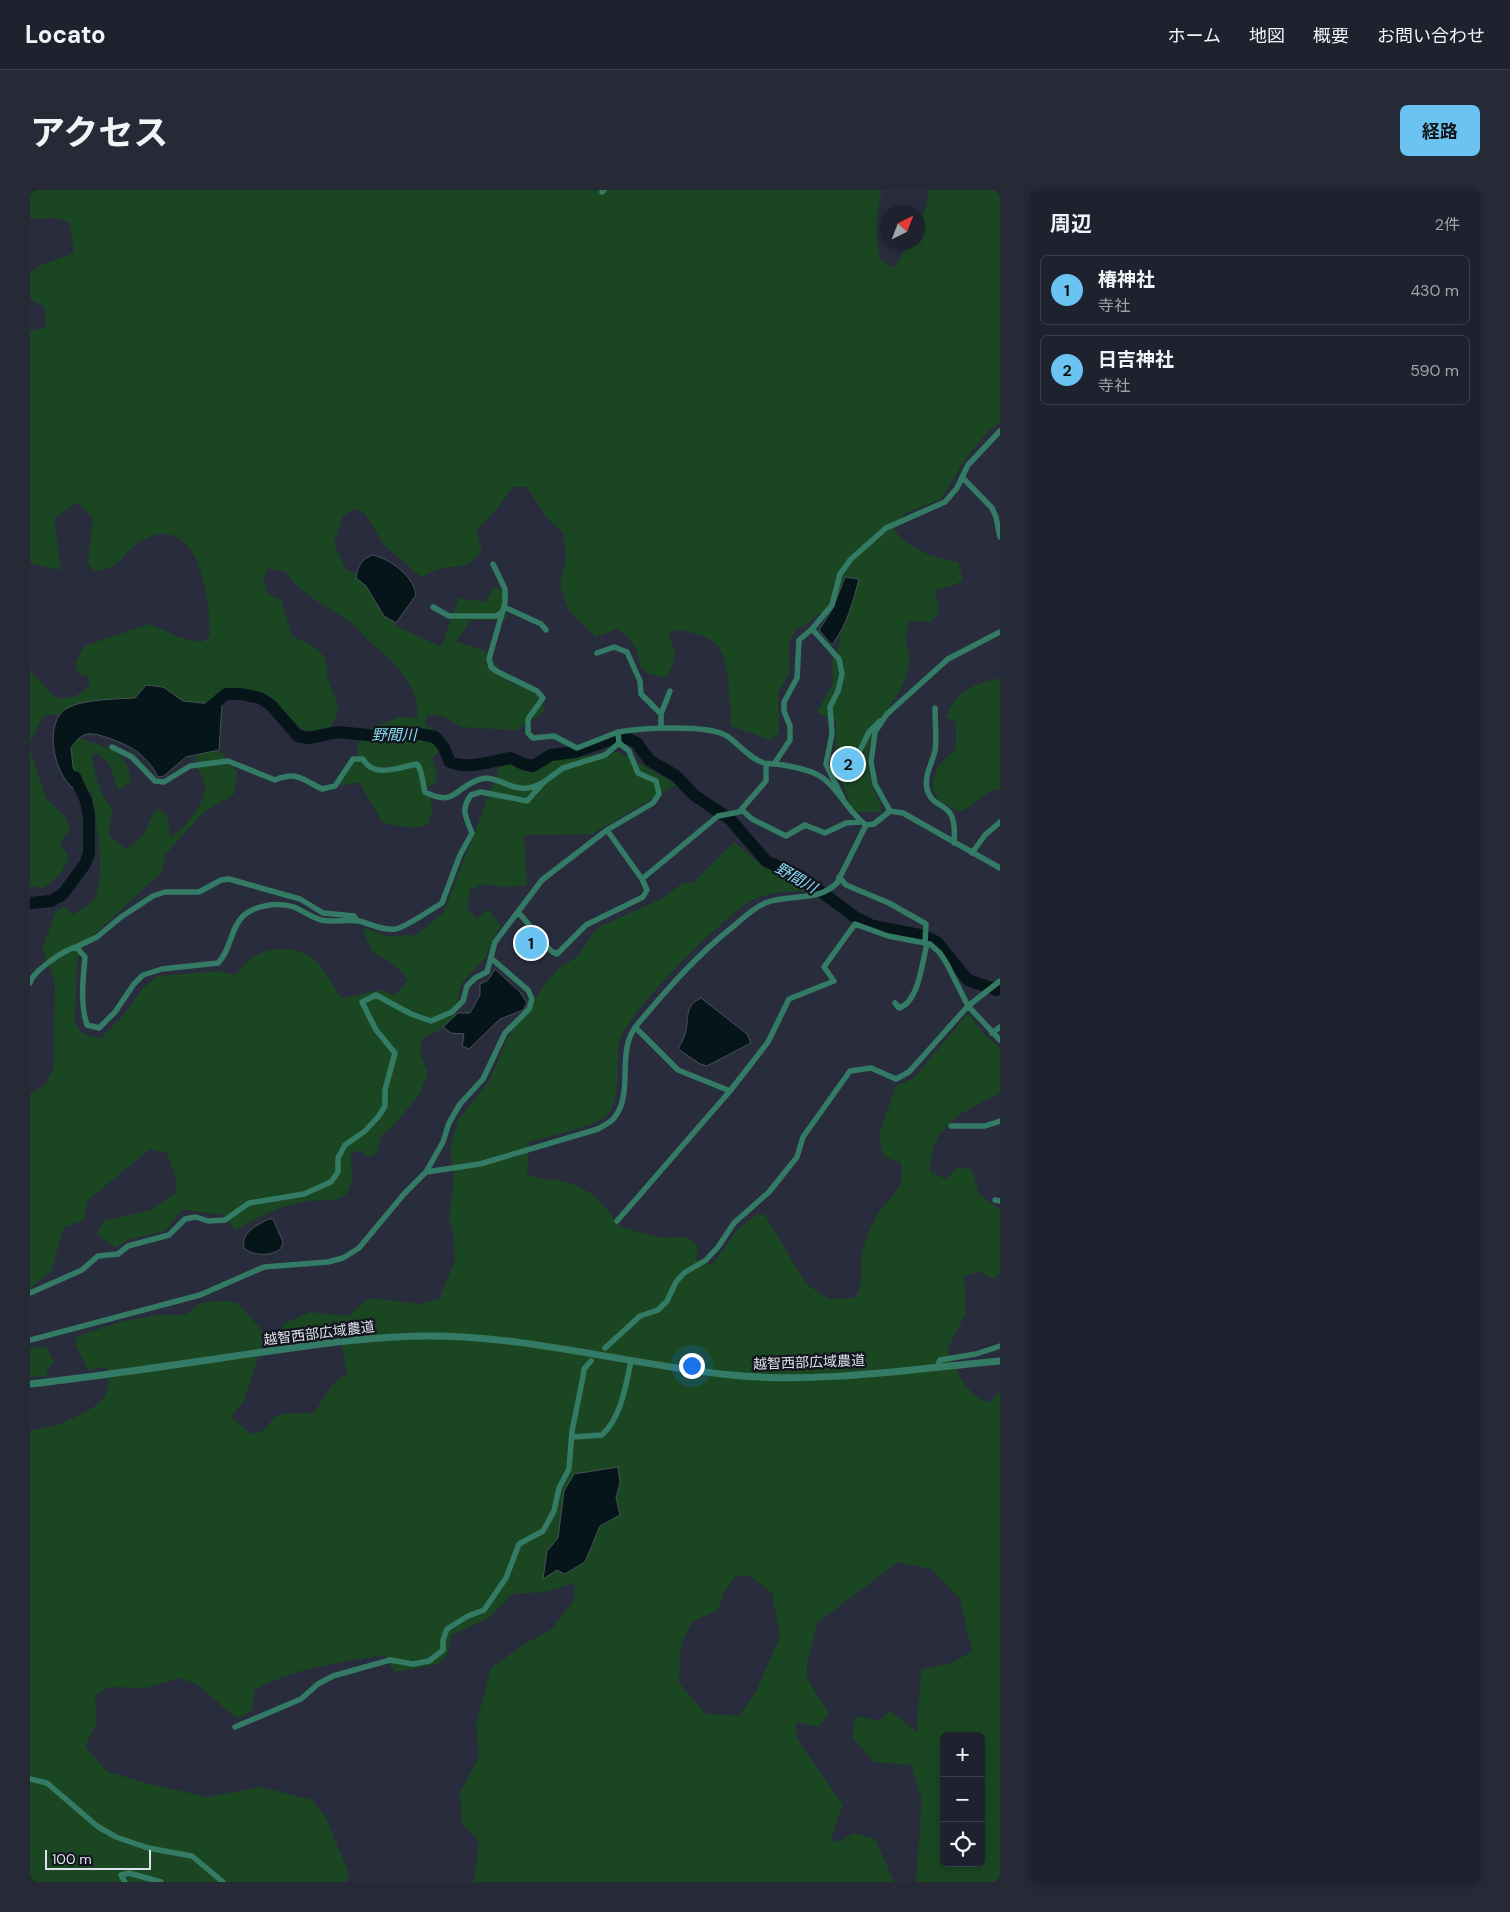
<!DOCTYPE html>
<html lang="ja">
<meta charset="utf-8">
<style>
body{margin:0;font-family:"DM Sans","Noto Sans JP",sans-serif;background:#262936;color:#f1f3f6}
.controls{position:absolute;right:15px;bottom:15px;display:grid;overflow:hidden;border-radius:8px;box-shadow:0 2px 8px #0003}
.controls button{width:45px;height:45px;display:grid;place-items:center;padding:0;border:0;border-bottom:1px solid #3c3e4a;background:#1e212e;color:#f1f3f6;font:25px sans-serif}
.compass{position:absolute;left:850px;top:15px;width:45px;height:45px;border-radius:50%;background:#1e212e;box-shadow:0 2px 8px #0003;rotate:42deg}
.scale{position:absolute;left:15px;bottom:12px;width:106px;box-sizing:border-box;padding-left:5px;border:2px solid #dfe2ed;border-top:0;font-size:14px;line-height:18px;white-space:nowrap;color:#dfe2ed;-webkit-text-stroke:4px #13151d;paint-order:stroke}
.you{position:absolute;left:661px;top:1175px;width:18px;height:18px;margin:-12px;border:4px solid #fff;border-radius:50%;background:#1a73e8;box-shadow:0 0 0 8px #1a73e833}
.badge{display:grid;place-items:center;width:32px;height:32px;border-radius:50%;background:#6ac3f1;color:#111;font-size:16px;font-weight:700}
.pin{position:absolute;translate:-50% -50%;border:2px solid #fff;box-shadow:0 1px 5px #0006}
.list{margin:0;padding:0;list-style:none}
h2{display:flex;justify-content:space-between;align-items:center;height:65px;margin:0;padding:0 20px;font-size:21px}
h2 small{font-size:16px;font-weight:400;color:#a1a3aa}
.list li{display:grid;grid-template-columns:32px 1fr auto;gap:15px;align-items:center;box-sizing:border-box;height:70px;margin:0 10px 10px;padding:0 10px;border:1px solid #3c3e4a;border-radius:8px}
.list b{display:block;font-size:19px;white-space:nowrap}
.list p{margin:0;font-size:16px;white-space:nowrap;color:#a1a3aa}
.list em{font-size:16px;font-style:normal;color:#a1a3aa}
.icon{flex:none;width:28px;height:28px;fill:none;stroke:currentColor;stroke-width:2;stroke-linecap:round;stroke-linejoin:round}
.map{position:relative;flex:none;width:970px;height:1692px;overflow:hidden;border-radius:8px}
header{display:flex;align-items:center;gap:30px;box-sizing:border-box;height:70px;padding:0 25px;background:#1e212e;border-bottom:1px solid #3c3e4a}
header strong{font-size:24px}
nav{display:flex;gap:28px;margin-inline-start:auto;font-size:18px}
.intro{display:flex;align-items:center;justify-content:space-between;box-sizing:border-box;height:120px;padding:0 30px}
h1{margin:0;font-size:35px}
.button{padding:12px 22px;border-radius:8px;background:#6ac3f1;color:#111;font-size:18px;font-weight:700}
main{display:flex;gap:30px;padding:0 30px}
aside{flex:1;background:#1e212e;border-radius:8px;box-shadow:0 2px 8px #0003}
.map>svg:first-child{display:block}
.green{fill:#1a4722;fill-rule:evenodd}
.water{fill:#061519;stroke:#475259}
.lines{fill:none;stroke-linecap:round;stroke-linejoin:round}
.river{stroke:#061519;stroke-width:12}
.minor{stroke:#347b65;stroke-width:5.5}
.tertiary{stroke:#347b65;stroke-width:7}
.labels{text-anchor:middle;stroke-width:4.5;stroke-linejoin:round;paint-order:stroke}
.street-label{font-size:14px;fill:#dfe2ed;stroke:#13151d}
.water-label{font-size:15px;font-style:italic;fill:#88ddf4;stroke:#13151d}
</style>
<header>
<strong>Locato</strong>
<nav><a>ホーム</a><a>地図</a><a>概要</a><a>お問い合わせ</a></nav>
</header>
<div class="intro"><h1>アクセス</h1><a class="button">経路</a></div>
<main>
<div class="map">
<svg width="970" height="1692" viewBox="0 0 970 1692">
<rect width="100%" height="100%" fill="#282c3d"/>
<path class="green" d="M0,0H852C846,23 846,46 850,69L864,78L879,53L888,52V36L897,15L898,0H970V232L959,240L934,271L911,309L874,324L864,340C881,360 903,368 928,372L933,390L922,396L905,400L909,422L901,432L879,431L875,451C893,486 850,521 840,552C835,568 838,586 844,601C848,609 852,613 851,622H825L819,613L815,598L801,575L806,554V532L787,522L803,493L802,471L809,457L811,443L802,425L788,424L777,434L766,439L759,453L760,481L748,504L749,543L740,550L701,536C699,514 701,471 687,455C678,445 658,442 646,439L638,446C649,462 645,470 637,487C600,484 616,471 600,449C597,445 591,442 587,439L566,447L539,421L530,395L536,367L533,342L517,328L497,297H483L466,320L446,341L452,362L437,375L408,379L391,387L354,355L335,323L324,319L313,326L304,352L315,379L339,389L360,420L365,435L411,457L429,408L456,412L464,396L478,404L476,430H441L426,451L457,462L479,492L506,502L515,521L486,540L431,537L413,526L397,525L395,534L410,545L411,559L402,568L407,583L406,592L397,598L403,620L397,635L383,638L353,633L329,592L309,596L328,566V555L334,541L369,527L387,528C391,496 365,474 344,455C335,448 328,438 319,431C297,416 271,405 256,382L238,378L233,389L237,403L251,410L262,446C273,451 288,456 294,467C298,473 296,483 298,490C307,515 314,515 298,541C267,547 258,531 238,511L198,508L184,521L33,527L20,524L13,526L0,553V480L25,508C41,508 49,507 60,495L59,487L49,484L45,474L54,456L120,434L151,448L171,452L180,446C180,409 170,322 114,349C94,359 91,382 63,380L58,373L63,328L47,312L24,329L31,380L0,373V141L16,137L15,117L0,109V83L11,75L44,63L40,33L26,28L0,29Z
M970,488V599C947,603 948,617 928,621L908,610L902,595L908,576L926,559V532L916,527C926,500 943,495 970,488Z
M45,546C73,559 96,555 101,591L89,601L78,572L67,563L62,565C65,585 68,602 82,618L79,645L95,659C112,652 117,638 124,622L129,619L137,625L140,646C153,642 177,610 175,596C172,579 162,579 166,558L183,556L192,563L207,582L204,604L173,623L135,665L132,682L57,751L47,770L45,833L52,843L70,849L94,825L113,798L128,786L190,781L205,785C210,781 214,774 218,771C236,755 271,755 287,772C297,783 303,797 312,808L350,800L365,805L378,790C368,776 359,769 343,763L333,741L336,738L356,746L386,745L414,722L470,576L588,562L647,594L562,644L494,645L497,695L473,697L453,694L440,700L437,719L447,729L458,719L471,736L463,748L456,767L431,794L424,833L393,848L390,864L398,883L389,905L365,934L351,946L346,964L338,967L331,960L321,963C320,977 326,988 318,1001C310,1014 293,1009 279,1011C249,1016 231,1026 205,1040L193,1024C178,1025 167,1020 152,1020L135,1041L99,1049L86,1058L67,1044L74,1031L121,1020L146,1003V987L136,962L120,959L57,1011L55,1030L34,1037L21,1081L0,1099V904L16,894L24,876L25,791L12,759L26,722L34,716L44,725C50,720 61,714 65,708C76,685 66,628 62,603L43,590L35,569Z
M0,559L16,608L35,627L40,639L30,652L39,668L30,685L13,698L0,696Z
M704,652L734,677L777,697L776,701C758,702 738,701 721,711C694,726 597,822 590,851C584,874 593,906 577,925C568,936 516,947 499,952L497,984C513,991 520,988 535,992C560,997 576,1016 589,1036C602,1040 615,1044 628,1047C644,1051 655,1039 668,1058L666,1069L682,1075L707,1040L727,1024L735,1025L776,1094L799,1109L824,1108C837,1094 827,1073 834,1056C837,1046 841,1036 846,1027C858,1006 877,1001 871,973L853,966L849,945L866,896L884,888L938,823L954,844L970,858V903C931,924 902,932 900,982L916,989L929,976L942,980L949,1004L970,1020V1083L964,1089L949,1081L934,1086L936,1123L917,1160C926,1179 937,1206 958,1213L970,1201V1692H886L892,1609L881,1575L844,1572L823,1548L825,1526L849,1531L860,1521L887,1542L891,1479L919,1474L942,1462L930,1409L901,1379L868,1372L788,1432L777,1472V1488L799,1524L788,1537L766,1532L767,1549L813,1615L801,1648L807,1653L824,1643L845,1649L864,1692H444L449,1651L432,1634L430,1603L449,1567L446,1535L461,1478L496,1453L521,1440L544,1410L545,1393L515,1402L482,1404L460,1427L422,1445L416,1467L408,1474L365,1482L355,1465C308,1473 266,1477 224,1500L222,1520L207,1529L167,1494L149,1488L116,1498L78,1497L65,1506L67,1532L55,1557L78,1582L120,1594L177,1607L231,1597L282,1610L296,1628L319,1684L317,1692H0V1240C17,1241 65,1222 74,1207C80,1197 79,1188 77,1177L58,1180L45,1153L48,1146L94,1131L131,1125H154L171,1113L194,1111L208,1113L235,1144L215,1209L201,1227L221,1244L235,1240L244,1227L260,1223H284L302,1195L317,1183L309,1141L247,1150L253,1134L280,1122L318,1126L339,1108L391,1114L409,1109L425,1071L424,1045L419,1029L424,985L420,958L428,930L459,891L478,847L516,793L529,778L547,767L567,738L633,708L654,692L663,693ZM706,1385L721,1387L742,1403L750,1448L725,1503L710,1526L676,1524L649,1493L651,1454L662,1432L688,1420L694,1403ZM914,1546H951V1673H914Z
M16,1157L24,1172L16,1181L18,1186L0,1187V1158Z"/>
<path class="water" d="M343,365C361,370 383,385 386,405L366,433L354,426L336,396L326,388C328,376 331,369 343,365Z
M815,387L829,389C823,412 817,435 802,455L789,440L803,418Z
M116,495L133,497L153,511L192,515L189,560L156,567L134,586L128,587C124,578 116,569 109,563C101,556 68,542 58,544C50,545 45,552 41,558L43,577L54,600L49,602C26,592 13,539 33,521C47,509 87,509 105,508Z
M465,779L490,802L497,813L493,820L470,829L439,859L432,856L434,844L421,843L413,837L428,823H440L450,805V794L458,790Z
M671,808L717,844L721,853L677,876L670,874L648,859C651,853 655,847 656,840C659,825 655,816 671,808Z
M239,1029H243L253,1052L251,1058C242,1067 223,1066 214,1058C211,1042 227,1035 239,1029Z
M588,1277L590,1293L586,1308L590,1325L570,1336L555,1372L535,1384L527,1380L513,1389L517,1361L528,1348L534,1301L544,1284Z"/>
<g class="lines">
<path class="river" d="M171,525L196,504H211L230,508L241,515L268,546L279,548L308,542L348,546L385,543L405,547L413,556L420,572C440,580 460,571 481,568L493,574L503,576L521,565L545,562L582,549L597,548L607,553L619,570L646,586L664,605L701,630L736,671L770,686L825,727L843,736L895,746L907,752L938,790L967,800L970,798
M0,713L21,711L33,704L55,674L59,663V626L56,611L45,587"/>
<path class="minor" d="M572,2L574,0
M932,287L962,318L966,327L970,347
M463,374L475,399V413L459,469L461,477L466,481L507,501L513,508L498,529V543L503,548L524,546L547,558L588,542
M403,417L419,426H466L472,422
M474,417L511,434L516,440
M567,463L584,457L597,462L610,491L611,504L631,524V538
M905,518C905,532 907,548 905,561C902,574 894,585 897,599C904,624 928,606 924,653
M631,524L640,501
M82,557L102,567L125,591L134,592L160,576L198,571L245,590C267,581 272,589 292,599L305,596L323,569H333C344,589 369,577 387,574C393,582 392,592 395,602C426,618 425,596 451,589C466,585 482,601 497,598C502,598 508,595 512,593
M828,564L839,542L850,531
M744,574L760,550V536L754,521V512L767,488L769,450L782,439
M813,609L796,574L802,544L800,517L808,501L812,484L809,469L782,439L802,415L810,384L821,369L856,338L915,312L927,298L938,275L970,241
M712,620L722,629L756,646L775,635L795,643L816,633L831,632
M860,621L845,594L841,572L845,542L857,524L918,469L970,442
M577,640L612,689L688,626L709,622L736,591V574
M942,663L955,645L970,632
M809,687L816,695L859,713L896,734L895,753
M489,723L521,761L527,764L556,735L613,707L617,700L612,689
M46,757L67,747L91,727L123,706L135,702H169L191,690L199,689L270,709L293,723L324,726L327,731
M0,793C3,781 34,760 46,757L55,767C53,790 50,814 57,835L69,838L85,822L104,794L113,785L132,779L188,773C201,760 200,739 213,726C225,715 248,712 264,717C273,721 281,727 291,730C304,733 317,729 329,731C341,734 353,741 366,739C376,737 402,719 412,713L430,665L442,643C436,627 430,620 441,605L451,602L497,611L514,592L533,578L575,565L589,553
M865,813L869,818C889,812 892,772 897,754
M605,837L648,880L700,901
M962,843L970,837
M921,936H955L970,931
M396,982L450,974L568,939C573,936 580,933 584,928C605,902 585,861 607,835C637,799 668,764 705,735C714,727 724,718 735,713C759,703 787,713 807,693L836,635
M965,1010L970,1011
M587,1031L700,901L738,852L759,809L804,791L794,777L825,734L858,746L900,754L910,763L917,774L938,816L970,850
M0,1103L52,1080L68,1066L88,1064L98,1056L139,1045L155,1029L166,1027L178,1031L195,1030L219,1013L274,1004L301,992L308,982V968L315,955L335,941L348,927L355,916V900L365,863L346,840L332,812L346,805L381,824L401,831L422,822L433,811L437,796L445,788L457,782L465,752L512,690L577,640L623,613L629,604L626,591L608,583L599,561L589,553L588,542C611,538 678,534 697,546C710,555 719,568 734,573C737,574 741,573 745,574C757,575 775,579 786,584C807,594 817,622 836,635L844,634L860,621L873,623L970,678
M0,1150L170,1105L234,1077L298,1072L313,1068L329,1058L374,1004L396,982L413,952L419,933L430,914L453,889L475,843L499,819L502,809L498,800L462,769
M575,1158L610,1126L628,1120L637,1111L646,1092L654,1083L676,1070L688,1057L704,1033L739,1002L767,967L773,947L820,881L841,878L866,889L879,882L938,816L970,791
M907,1177L910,1170L946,1164L970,1156
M542,1247L572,1245C591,1228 596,1195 601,1171
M205,1537L271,1509L288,1494L303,1486L360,1470L383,1474L399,1471L413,1460V1450L417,1439L438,1426L454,1420L476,1388L489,1354L513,1341L524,1321L529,1298L539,1279L542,1241L553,1187L554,1179L561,1171
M0,1589L17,1593L67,1636L86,1647L118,1658L162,1666L193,1692
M95,1692L91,1685L99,1683L131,1692"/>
<path class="tertiary" d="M0,1194C78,1185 156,1173 233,1162C289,1154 343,1146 399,1146C501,1146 600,1175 701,1185C788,1194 882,1179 970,1171"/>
</g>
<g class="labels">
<g class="street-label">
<text transform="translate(289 1143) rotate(-7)" y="5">越智西部広域農道</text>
<text transform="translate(779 1172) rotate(-2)" y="5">越智西部広域農道</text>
</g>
<g class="water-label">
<text x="364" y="550">野間川</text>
<text transform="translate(766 688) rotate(30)" y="5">野間川</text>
</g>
</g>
</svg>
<div class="controls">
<button>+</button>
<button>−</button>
<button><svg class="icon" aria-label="locate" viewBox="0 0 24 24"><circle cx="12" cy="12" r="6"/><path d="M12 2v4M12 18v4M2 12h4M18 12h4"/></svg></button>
</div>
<svg class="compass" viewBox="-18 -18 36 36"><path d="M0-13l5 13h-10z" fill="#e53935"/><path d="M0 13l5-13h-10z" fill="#a1a3aa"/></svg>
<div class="scale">100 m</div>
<div class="you"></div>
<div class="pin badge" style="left:501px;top:753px">1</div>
<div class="pin badge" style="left:818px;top:574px">2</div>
</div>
<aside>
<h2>周辺<small>2件</small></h2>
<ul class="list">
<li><span class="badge">1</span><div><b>椿神社</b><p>寺社</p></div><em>430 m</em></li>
<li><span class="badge">2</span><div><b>日吉神社</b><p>寺社</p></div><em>590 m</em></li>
</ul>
</aside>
</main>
